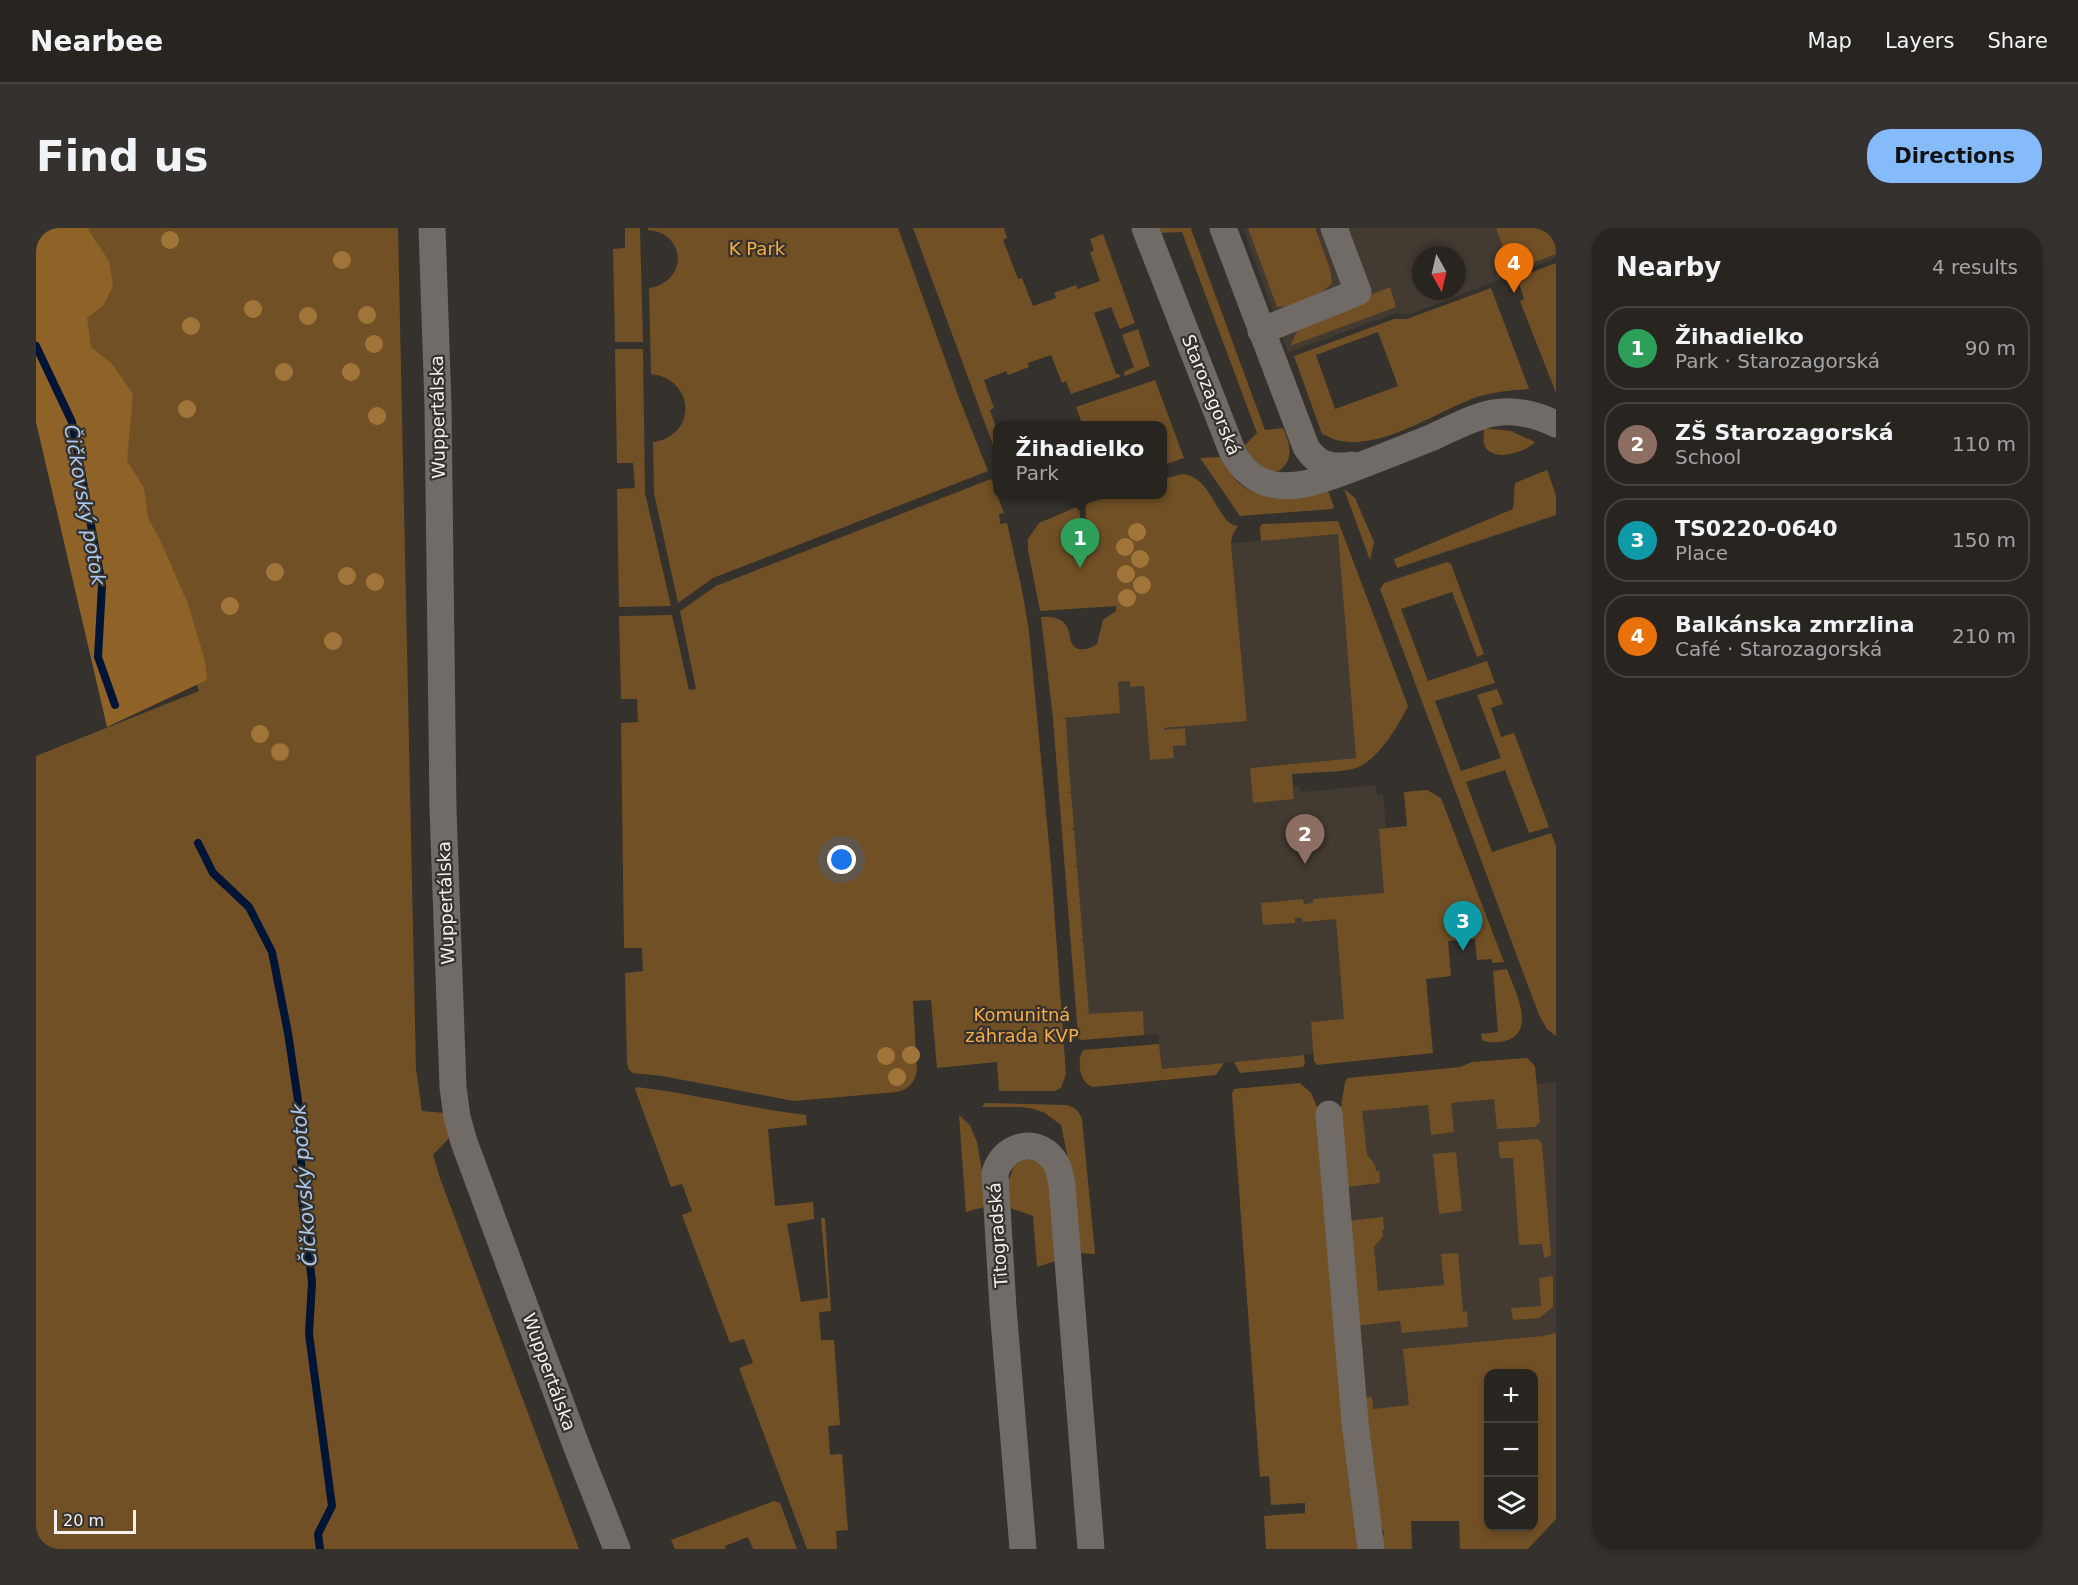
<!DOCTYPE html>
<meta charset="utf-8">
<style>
body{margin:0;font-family:"DejaVu Sans",sans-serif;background:#34312e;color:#f1f3f6}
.controls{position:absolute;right:18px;bottom:18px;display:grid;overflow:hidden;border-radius:12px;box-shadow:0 3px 9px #0003}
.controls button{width:54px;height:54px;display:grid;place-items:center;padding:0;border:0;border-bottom:2px solid #44423f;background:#282521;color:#f1f3f6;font:30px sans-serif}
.compass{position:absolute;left:1376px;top:18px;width:54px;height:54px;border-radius:50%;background:#282521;box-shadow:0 3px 9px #0003;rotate:172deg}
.scale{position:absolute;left:18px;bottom:15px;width:82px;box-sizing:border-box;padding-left:6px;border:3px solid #f3f1ee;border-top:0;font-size:16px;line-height:21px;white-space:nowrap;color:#f3f1ee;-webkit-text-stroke:4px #35312c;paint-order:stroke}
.you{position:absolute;left:806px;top:632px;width:21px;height:21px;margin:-15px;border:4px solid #fff;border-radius:50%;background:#1a73e8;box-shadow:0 0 0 9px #1a73e833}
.badge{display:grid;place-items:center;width:39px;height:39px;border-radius:50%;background:#86bbfb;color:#fff;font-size:20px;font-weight:700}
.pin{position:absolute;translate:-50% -50px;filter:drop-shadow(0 2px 3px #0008)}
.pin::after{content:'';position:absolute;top:32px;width:21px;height:18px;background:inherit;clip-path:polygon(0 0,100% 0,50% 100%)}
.popup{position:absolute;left:957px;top:193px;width:174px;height:78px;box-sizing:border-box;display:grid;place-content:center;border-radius:12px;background:#282521;filter:drop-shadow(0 2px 4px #0005);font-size:20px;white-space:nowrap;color:#a5a5a5}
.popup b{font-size:22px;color:#f1f3f6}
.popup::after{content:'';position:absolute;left:50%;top:100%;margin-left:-12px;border:12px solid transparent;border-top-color:#282521}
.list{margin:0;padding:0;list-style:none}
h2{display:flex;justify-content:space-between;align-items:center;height:78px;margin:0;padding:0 24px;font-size:26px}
h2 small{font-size:20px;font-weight:400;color:#a5a5a5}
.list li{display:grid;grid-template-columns:39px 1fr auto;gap:18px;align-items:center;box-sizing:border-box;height:84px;margin:0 12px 12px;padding:0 12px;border:2px solid #44423f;border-radius:24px}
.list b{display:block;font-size:22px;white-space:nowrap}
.list p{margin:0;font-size:20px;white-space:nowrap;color:#a5a5a5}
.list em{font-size:20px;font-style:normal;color:#a5a5a5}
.icon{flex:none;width:33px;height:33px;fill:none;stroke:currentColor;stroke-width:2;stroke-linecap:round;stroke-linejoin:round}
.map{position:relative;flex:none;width:1520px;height:1321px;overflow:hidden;border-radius:24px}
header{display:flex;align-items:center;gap:36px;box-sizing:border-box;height:84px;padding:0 30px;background:#282521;border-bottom:2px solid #44423f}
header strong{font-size:28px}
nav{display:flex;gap:33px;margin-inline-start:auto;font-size:21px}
.intro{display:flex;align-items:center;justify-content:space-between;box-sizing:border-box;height:144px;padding:0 36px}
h1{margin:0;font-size:42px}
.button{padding:15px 27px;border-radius:24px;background:#86bbfb;color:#111;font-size:21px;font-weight:700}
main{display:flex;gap:36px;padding:0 36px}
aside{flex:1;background:#282521;border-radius:24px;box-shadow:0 3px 9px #0003}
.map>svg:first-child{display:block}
.built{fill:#433a31;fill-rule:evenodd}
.green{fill:#715026;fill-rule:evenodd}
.forest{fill:#8f6228}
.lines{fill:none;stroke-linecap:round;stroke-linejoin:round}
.stream{stroke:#001535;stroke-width:8}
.minor{stroke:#706b66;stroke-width:27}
.tree{fill:#a1753a}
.labels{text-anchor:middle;stroke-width:4.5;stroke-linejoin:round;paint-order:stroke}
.park-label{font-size:18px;fill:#faac45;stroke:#35312c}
.street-label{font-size:18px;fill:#f3f1ee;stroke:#35312c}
.water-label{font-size:20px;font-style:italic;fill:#adcaed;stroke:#35312c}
</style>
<header>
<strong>Nearbee</strong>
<nav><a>Map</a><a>Layers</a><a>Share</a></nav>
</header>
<div class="intro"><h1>Find us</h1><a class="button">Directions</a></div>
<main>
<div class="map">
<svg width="1520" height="1321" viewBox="0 0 1520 1321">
<rect width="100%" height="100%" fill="#35312c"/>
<path class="built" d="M1207,0H1520V30L1372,87L1360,85L1252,125ZM1385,27H1421V63H1385Z
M1302,306L1320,530L1214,540L1217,574L1258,571L1257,559L1264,558L1265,564L1340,557L1341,566H1347L1350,600L1343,601L1412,713L1415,748L1390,751L1395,814L1126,841L1122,806L1045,812L1042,810L1017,490L1084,485L1081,454L1094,453L1095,459L1108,458L1114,532L1138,529L1137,518L1127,500L1211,493L1195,315Z
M1520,854V1140L1498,1146H1452V1176L1329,1193L1284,887L1414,864Z"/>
<path class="green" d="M5,0H362L380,841L386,883L408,885L414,909L397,927L405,953L543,1321H0V528L163,463Z
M589,0H604L607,114H579L577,21L589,20Z
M612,0H862L923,170L952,243L677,350L642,375L618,265L617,214C661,208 660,151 615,146L613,60C652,54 651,5 612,2Z
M877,0H968L971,10L967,12L982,51L986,50L997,78L1020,70L1018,65L1040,57L1042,61L1064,53L1054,24L1058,23L1054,11L1067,6L1099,95L1084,101L1075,79L1058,85L1080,146H1083L1084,149L1035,166L1030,153L1026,155L1015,127L992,135L993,139L972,147L970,143L948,152L958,180L954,182L961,203V228Z
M1123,0H1156L1155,1L1229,202L1247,200C1254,215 1259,233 1242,243C1226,243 1216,231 1208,218L1221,205L1146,4L1123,5Z
M1212,0H1279L1294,41L1296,55C1279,73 1266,77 1241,79Z
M1460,0H1520V26L1476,43Z
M1520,35V165L1484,73L1488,71L1483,55L1478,56L1476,52Z
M1354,59L1360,79L1254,118L1265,95Z
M1455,60L1493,161C1474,162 1456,164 1438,170C1399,185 1346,221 1304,213C1298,212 1292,208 1286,206L1258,128L1358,91H1371ZM1342,104L1362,158L1299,181L1280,127Z
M1102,101L1114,138L1089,148L1088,144L1098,139L1086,107Z
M579,121H607L609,265L635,378L583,379L581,261L599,260L597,235H581Z
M1119,152L1148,230L1127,237L1126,198L1041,197L1040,195L1045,193L1040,179Z
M1448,200L1475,203L1499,214C1490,224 1460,234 1450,220C1446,214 1448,206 1448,200Z
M1184,229C1190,238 1196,249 1204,256C1227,276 1264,265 1292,263L1298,279L1296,281L1204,288L1164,230Z
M1511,242L1520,267V287L1361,340L1358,331L1477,281L1479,255Z
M1146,246C1177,248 1181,297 1202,298L1197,306L1195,315L1211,493L1128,500V502L1149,500L1150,517L1137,518L1138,530L1114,532L1108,458L1094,459V453L1082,454L1084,485L1026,490L1030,491L1032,527H1029L1032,528L1035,564H1031L1035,565L1038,600L1034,601L1038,602L1041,638L1037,639H1041L1044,675L1041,676H1044L1047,712H1043L1047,713L1050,749L1046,750H1050L1053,785L1049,786L1107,783L1108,807L1045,812L1042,810V806L1017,490L1005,389C1018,388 1029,390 1033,404C1034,407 1034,411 1035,414C1040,425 1053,422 1061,416L1067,392L1080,383V378L1004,383L992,322V311L1003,295L1043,278L1045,299L1051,298L1049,276L1079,267L1126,266L1127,251Z
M955,251L968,285L963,286L964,296L971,295L986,362L993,403L1015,638L1030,846L1025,860L1018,863H963L961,834L901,840L895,772L877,773L881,842C879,854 873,861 861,864L758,873L626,848L597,845L593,842L591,835L589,745L607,743L606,720H588L585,495L602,494L601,471H585L583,388L636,387L653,462L660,461L644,383L680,358Z
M1308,261L1319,270L1338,314L1334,332Z
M1302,293L1372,478C1362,498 1341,535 1317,541C1297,545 1276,544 1256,546L1258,571L1217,575L1214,540L1320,530L1302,306L1225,313L1224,299L1226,296Z
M1411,334L1415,336L1448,426L1441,429L1416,364L1365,381L1392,453L1451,433L1459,455L1399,473L1425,543L1465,530L1441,467L1461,461L1467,476L1455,480L1465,509L1478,505L1513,599L1493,605L1469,542L1430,554L1456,624L1515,605L1520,618V808L1511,801L1503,787L1344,361L1348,355Z
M1391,562L1405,570L1468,734L1456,735V731L1441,732L1439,711L1412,713L1415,748L1390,751L1397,825L1281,837L1278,833L1275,794L1308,791L1300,691L1267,694L1266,690H1259V695L1227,697L1225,675L1267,671L1268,676L1277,675V671L1348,665L1343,601L1371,598L1368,564Z
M1471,741C1478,761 1502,804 1469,813C1462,815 1451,815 1446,812L1445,806L1462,804L1457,743Z
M1123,816L1126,841L1188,835L1180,847L1057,859C1044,856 1040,833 1047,822Z
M1268,827L1269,835L1267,839L1204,845L1198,834Z
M1491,830L1499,838L1504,894L1499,899L1461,901L1458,871L1415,875L1418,904L1395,907L1392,877L1326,883L1331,926L1339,937L1340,943H1343L1344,955L1310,959L1304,885L1309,854L1312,850L1424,839L1436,834Z
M1264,855L1275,865L1282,881L1328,1321H1230L1228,1288L1269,1285V1275L1235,1277L1233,1248L1224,1249L1196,866L1198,861Z
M601,859C658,866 713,880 770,887L771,897L732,901L739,978L777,974L778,991L751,996L765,1074L792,1070L785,990H789L795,1083L783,1084L785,1112H798L804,1197L792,1198L794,1227L806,1226L812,1302L800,1303L801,1321H771L703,1140L717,1135L708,1111L694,1115L646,987L656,983L646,956L635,959L599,861Z
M949,875L1030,877C1039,879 1043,883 1046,891L1059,1026L1043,1025L1032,931L1025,897L1009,885L998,881L986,879H946Z
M923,887L934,897L941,914L952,978L930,984Z
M1502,911L1506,916L1515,1027L1508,1030L1506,1016L1483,1017L1477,930H1464L1462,914Z
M1420,924L1426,983L1403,986L1397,926Z
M989,931C993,932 1000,932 1003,934C1018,944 1019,1014 1020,1033L1001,1039L997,988L974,980L973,952L978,937Z
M1347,989L1348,1002H1346L1347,1008L1338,1019L1342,1063L1408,1057L1405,1026L1422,1025L1427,1084L1431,1083L1432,1099L1366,1105L1364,1093L1319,1098L1313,993Z
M1515,1048L1517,1049V1079L1503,1090L1477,1092L1475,1080L1505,1078L1503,1050Z
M1520,1105V1291L1492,1321H1424L1423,1293H1375L1376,1321H1343V1308L1348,1307L1347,1301H1342L1326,1170L1336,1169L1337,1181L1373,1177L1367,1121L1507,1108ZM1452,1146H1498V1298H1452Z
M738,1273L744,1275L761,1321H717L712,1309L689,1318L690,1321H639L635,1312Z"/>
<path class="forest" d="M0,0H51L73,33L77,58L67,78L51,90L55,119L76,136L97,166L91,233L108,260L112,290L124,312L152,376L169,433L171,452L71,499L0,194Z"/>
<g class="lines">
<path class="stream" d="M0,118L36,194L66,357L62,429L79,477
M162,615L177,645L213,679L236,724L252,805L264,886L266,970L276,1054L273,1106L296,1278L282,1306L284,1321"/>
<path class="minor" d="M396,0L402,178L407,581L417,859L421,889L428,914L542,1222L581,1321
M1109,0L1197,225C1206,241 1217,252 1235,256C1259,262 1285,252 1307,244C1337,233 1367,221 1397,209C1416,200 1437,189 1457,185C1479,181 1501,187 1520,196
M1187,0L1270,219C1281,237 1295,240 1316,237
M1225,103L1322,64L1298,0
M1293,886L1319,1194L1335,1321
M987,1321L967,1080L959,945C966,919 998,907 1017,931C1023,938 1024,948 1026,957L1055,1321"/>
</g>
<g class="tree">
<circle cx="134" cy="12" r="9"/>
<circle cx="306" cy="32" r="9"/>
<circle cx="217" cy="81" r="9"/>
<circle cx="331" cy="87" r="9"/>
<circle cx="272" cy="88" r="9"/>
<circle cx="155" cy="98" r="9"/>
<circle cx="338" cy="116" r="9"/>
<circle cx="248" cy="144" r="9"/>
<circle cx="315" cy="144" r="9"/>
<circle cx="151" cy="181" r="9"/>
<circle cx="341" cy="188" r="9"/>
<circle cx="1101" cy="304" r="9"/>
<circle cx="1089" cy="319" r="9"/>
<circle cx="1104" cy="331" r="9"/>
<circle cx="239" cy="344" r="9"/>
<circle cx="1090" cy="346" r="9"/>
<circle cx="311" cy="348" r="9"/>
<circle cx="339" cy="354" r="9"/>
<circle cx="1106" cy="357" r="9"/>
<circle cx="1091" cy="370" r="9"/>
<circle cx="194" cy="378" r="9"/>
<circle cx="297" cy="413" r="9"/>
<circle cx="224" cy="506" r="9"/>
<circle cx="244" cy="524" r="9"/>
<circle cx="875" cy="827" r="9"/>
<circle cx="850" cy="828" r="9"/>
<circle cx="861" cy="849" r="9"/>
</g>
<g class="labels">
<g class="park-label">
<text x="721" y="27">K Park</text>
<text x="986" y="793">Komunitná<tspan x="986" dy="21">záhrada KVP</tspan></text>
</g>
<g class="street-label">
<text transform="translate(1175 167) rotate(68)" y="6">Starozagorská</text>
<text transform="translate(402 189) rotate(-91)" y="6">Wuppertálska</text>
<text transform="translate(410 675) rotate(-92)" y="6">Wuppertálska</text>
<text transform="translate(962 1007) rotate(-94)" y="6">Titogradská</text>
<text transform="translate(513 1144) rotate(70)" y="6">Wuppertálska</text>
</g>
<g class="water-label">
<text transform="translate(49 277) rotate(80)" y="7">Čičkovský potok</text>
<text transform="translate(268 957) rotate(-94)" y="7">Čičkovský potok</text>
</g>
</g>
</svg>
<div class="controls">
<button>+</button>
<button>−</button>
<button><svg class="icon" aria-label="layers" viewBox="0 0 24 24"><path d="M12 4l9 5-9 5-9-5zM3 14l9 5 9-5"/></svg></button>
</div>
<svg class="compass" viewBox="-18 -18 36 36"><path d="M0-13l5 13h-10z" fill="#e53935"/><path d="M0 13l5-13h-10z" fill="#a5a5a5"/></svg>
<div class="scale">20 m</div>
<div class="you"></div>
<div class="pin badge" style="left:1044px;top:340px;background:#2e9e5b">1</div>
<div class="popup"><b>Žihadielko</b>Park</div>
<div class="pin badge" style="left:1269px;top:636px;background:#8d6e63">2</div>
<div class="pin badge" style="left:1427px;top:723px;background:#0f9aa8">3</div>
<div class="pin badge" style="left:1478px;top:65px;background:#e8710a">4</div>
</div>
<aside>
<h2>Nearby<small>4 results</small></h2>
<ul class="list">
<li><span class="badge" style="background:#2e9e5b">1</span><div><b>Žihadielko</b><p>Park · Starozagorská</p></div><em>90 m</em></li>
<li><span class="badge" style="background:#8d6e63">2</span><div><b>ZŠ Starozagorská</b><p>School</p></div><em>110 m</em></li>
<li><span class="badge" style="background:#0f9aa8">3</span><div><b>TS0220-0640</b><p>Place</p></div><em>150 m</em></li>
<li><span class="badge" style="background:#e8710a">4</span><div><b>Balkánska zmrzlina</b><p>Café · Starozagorská</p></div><em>210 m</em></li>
</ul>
</aside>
</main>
